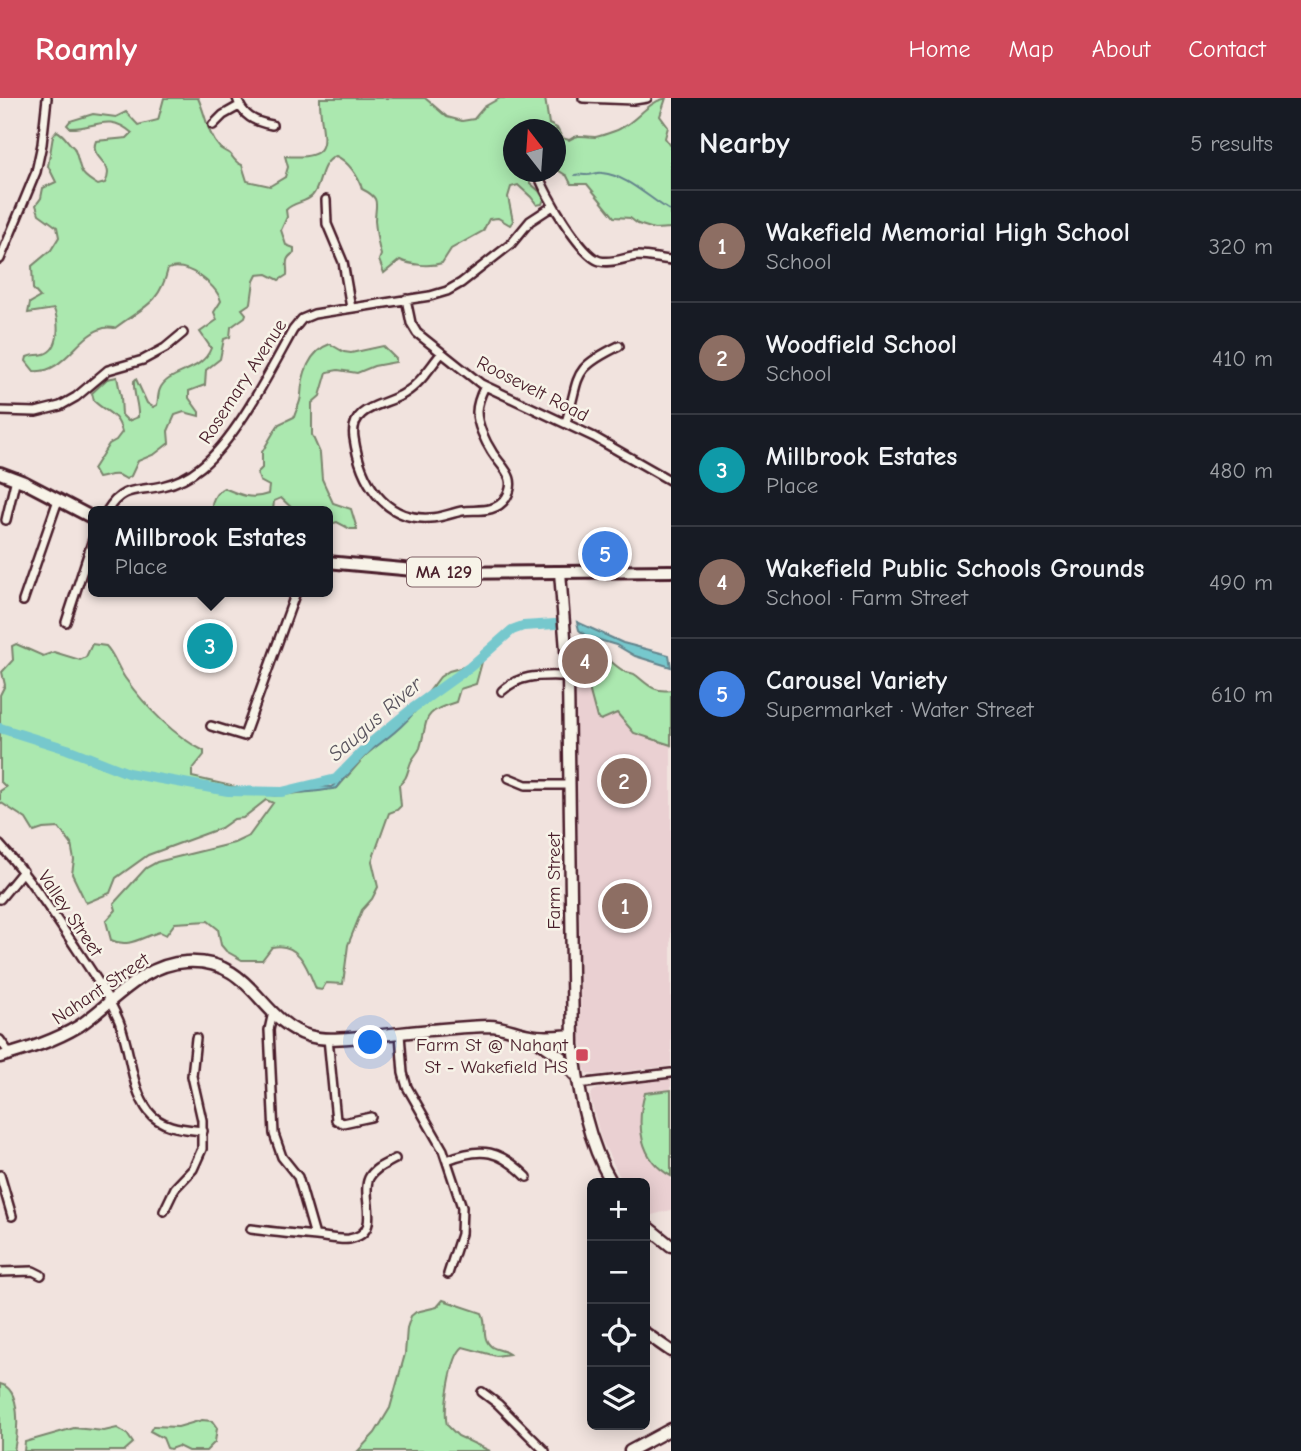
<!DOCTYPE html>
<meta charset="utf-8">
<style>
body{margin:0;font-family:"Comic Neue",sans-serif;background:#242831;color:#f1f3f6}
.controls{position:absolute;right:21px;bottom:21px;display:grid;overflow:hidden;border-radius:10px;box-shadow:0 4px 18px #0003}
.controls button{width:63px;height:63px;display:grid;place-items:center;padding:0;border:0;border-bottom:2px solid #363941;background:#171b24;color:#f1f3f6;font:35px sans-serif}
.compass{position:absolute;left:503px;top:21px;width:63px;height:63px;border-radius:50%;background:#171b24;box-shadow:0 4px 18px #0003;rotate:343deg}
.you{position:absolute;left:371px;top:945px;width:24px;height:24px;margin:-18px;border:5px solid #fff;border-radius:50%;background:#1a73e8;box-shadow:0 0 0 10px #1a73e833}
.badge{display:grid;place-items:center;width:46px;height:46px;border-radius:50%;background:#d1495b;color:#fff;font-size:23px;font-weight:700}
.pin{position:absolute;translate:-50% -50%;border:4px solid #fff;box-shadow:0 2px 7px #0006}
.popup{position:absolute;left:88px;top:408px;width:245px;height:91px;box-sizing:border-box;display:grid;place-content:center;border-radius:10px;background:#171b24;filter:drop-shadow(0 2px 5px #0005);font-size:23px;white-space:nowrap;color:#9ea1a6}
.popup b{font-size:26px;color:#f1f3f6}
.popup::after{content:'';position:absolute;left:50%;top:100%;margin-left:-14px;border:14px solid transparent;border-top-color:#171b24}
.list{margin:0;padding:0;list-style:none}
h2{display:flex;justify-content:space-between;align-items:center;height:91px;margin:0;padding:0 28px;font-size:30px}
h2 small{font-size:23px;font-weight:400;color:#9ea1a6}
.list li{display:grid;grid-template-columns:46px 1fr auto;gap:21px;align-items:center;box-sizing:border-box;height:112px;padding:0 28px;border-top:2px solid #363941}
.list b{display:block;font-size:26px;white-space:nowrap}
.list p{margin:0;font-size:23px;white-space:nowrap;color:#9ea1a6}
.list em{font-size:23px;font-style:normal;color:#9ea1a6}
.icon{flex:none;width:38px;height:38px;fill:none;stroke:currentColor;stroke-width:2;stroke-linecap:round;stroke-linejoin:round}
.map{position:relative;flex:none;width:671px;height:1353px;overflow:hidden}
header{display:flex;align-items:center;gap:42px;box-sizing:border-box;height:98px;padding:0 35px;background:#d1495b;color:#fff}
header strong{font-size:33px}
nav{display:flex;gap:38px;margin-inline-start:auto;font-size:24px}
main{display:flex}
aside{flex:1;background:#171b24}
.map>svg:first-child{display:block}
.built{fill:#ead0d2}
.green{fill:#abe8af;stroke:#7a846d;stroke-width:2}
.water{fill:#76c8cd;stroke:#64848c;stroke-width:2}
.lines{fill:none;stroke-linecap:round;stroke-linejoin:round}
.stream{stroke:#64848c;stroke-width:2}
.river{stroke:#76c8cd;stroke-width:10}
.street-casing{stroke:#4a1f2b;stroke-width:12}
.secondary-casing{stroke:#4a1f2b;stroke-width:15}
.primary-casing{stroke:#4a1f2b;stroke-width:16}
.street{stroke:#f7f3e8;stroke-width:7}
.secondary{stroke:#f7f3e8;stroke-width:10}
.primary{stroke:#f7f3e8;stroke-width:10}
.poi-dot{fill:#d1495b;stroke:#f7f3e8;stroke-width:2.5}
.labels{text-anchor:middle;stroke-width:5;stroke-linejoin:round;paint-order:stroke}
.shield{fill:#f7f3e8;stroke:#7e5f64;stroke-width:2}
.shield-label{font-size:18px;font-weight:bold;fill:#4a1f2b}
.street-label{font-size:19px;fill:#4a1f2b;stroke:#f7f3e8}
.poi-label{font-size:19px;fill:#4a1f2b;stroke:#f7f3e8;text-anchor:end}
.water-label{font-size:21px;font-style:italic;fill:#57525c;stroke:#f7f3e8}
</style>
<header>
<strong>Roamly</strong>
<nav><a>Home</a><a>Map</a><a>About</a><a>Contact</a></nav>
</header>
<main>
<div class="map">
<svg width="671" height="1353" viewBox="0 0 671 1353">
<rect width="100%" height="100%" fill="#f1e3de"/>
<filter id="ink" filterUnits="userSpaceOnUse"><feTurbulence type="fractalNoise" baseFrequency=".0143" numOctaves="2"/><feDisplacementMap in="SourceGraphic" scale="14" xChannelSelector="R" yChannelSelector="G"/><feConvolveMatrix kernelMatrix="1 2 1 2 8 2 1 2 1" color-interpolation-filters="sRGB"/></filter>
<g filter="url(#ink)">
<path class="built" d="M580,533L591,537L598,588L671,611V968L594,977L587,975L584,969L581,939L575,537H580Z
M671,981V1112L648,1118L645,1114V1085H623L601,1041L590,999L593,993L597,991Z"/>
<path class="green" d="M164,0H198C206,17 207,36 220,50C222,52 228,54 230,56C235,61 234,64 242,67L247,83L270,88L285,79L288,69L285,58C341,63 319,37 320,0H425L447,19L462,23L474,21L484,9L500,0H545L549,26L557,30L562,40L569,42C580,35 583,39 595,39C598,39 619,32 621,30C638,22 646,5 666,0L660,18L668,29L665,40L671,48V130L654,131L638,126L630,120L614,119L587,86H571L567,78L556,71V32H514V74H531L530,85L539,93L544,101L542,106L537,107L531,99L518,87L511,89L508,99L513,123L510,127L498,120L489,121L483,133L451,151L442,165C430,169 410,167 400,162L384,175L379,162L381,157C378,147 376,134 375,123C375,105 382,101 362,91C359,79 348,63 336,58C318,66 323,86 312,98C305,105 293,104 286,112L287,119L281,132L286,147L294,150V155C283,161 288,167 287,177L279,182L267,176L257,177L254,183L251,205L242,211L246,216L245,219L231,229L230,239L224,241L220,261L206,272L205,287L189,293V300L199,314V318L184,314L175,317L168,333L169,345L155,356L138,363L131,378L126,381C115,373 111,378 98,380L93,371L109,346L116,342L122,334C117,314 106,315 94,303L92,295L107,281L117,279L121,299L122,317L128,323L138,319C139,307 133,296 134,283L136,281L147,305L153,309L157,307C158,302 158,295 160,291C168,272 202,275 211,250L200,234L217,222L214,214L221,203C216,186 186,163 168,171C159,208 142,209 115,230C112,230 108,229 104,230C78,236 64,276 34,273L26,263L27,259C33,256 38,258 44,256C61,251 59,224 54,211L28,215L30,205L40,199L33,191L32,168L51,152L59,139L57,129L39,116L36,107L41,100L43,90L56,84L48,68L53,38L57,33C65,37 67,44 74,50C83,70 74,73 98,87L105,85C117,64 88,61 96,43L127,40L132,35C107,14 95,31 70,30L67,27L70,23L93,16L116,19L126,14L138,27L158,22Z
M330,246L344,254L351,255L383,248L396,261V264L374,268L357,275L338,272L327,274L320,298L312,305V337L320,355L322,381L333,405L351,411L357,431H350L337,424L327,427V413H295L281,400L274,403L273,413H212C210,404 216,394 224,390C240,397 251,402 268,396L269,388L260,383L257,375L262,370V354L275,332L279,326L294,319C296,312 301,304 301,297C302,277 309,253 330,246Z
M16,546L43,558L54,554L80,562L86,559L92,546L106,548C114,556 118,570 125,580C145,608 174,638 204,653V657L192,672V679L275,698L337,690L366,657L408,621L440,579L449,573L482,564L476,586L460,591L456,604C420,615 429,620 420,650C418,655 413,659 411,664C407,674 408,680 399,687L401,708L397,712L389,715L374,757L372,763L378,789L372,801L362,812L348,847L343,886L326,885L322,892L316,891C308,871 299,843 272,849L262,862H242L226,853L221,847L218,831L208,823L175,825L166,837L160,834C143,838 129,851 111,842L106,823L116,812L114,805L146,770L157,764L234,745L249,738L273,705L266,702L243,720L234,721L221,730L148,757L116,780L110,795L86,805L72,776L74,762L71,746L59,730L43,731L34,734L26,721L0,704V693L6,689L0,683V597L5,587L2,574L13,562L12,548Z
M593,553C607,556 614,569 626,574C632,576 632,574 637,578C648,587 655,595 671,592V647L634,635L617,615L601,622L597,620L586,579L593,572L591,555Z
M671,992V1078C639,1061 636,1026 645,995Z
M443,1202L482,1215C488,1226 480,1240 492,1249C497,1252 504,1252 509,1256L496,1258L463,1249C451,1258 443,1312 447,1327L458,1338L490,1353H358L375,1335L390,1310L405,1256L407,1230L411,1218L416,1214L437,1209Z
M0,1286C22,1290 18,1336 14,1353H0Z
M202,1322L212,1323L217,1330L215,1344L206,1353H188L178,1348L170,1351L167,1350L163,1340L150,1333L153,1328L178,1329Z
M74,1330L104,1333L117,1330L127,1336L133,1345L124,1353H24L25,1344Z"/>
<path class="water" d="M577,524L623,545L669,557L671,569L635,558L616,547L586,538L579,532Z
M425,598C413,621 391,638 370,653C358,662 347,678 337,690C328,692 300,696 294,694L315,688L331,689L346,678L376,642L418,608Z"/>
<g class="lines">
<path class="stream" d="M575,77C578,76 582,77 586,77C591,78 596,74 602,75C629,78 649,101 671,113"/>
<path class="river" d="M0,630L67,651L128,675L228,693L282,694L336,681L373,643L413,610L470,569L512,532L523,528L555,526"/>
<g class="street-casing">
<path id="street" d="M237,0C242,18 255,24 272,27
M583,0L634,2L647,0
M213,27L223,17L239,8
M538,75C543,94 582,159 600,163C613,166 626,159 638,158C649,158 660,161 671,162
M326,102L327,126L343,164L351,210
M0,161L36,74L42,46L47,0
M406,201L411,225L417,235L481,286L594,339L671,383
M441,256C430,269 420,286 405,295C386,308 349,307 354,340C360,381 383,423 430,420C441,420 451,415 462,413C477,411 495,416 506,400C519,379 501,369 492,354C485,343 477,326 477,314C477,305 481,296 485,288
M0,313L36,314L60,308L76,299L108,272L143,262L165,250L183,235
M566,324C581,278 569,272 619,248
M107,413C123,387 137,394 162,388C176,385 190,378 201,369C237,340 270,273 293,232L302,221L314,216L430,198L447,193L461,185L511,146L530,123L553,108
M6,422L16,380
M23,503L58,402
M66,524L93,441
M502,593C521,575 543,578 568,578
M211,628L244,638L296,494
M509,680L526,687H569
M0,747C29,779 52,814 76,850C92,874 108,897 119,923C131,952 130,989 149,1014C161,1030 185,1031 203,1033
M0,801L23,773
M273,914L269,932L274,1036L282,1059L298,1079L315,1138
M400,936L403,975L407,989L443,1052L462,1109L461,1136L448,1176
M328,940L336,1022L343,1025L371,1019
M0,942L10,956
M578,986L671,975
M447,1062C482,1048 500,1052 527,1079
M0,1077L12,1118
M164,1113L175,1090L193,1071L202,1051V1022L192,978L196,940
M251,1131C272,1134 294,1136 316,1138C327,1139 338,1142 349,1141C384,1135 360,1099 369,1080C374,1070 386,1066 395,1061
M0,1174L33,1173L41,1177
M482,1294L498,1306L545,1353"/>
</g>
<g class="secondary-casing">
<path id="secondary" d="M560,474L568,578L573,947C579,995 587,1043 612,1085
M531,938L561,959L574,976
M0,959C28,951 54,943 79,928C113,905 142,866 186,864C253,860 258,922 309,938C326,943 345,940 362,939C404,935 447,929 489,928C504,928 516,935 530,937C544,940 559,938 573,937
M645,1127L671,1148
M645,1235L671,1253
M630,1353L671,1331"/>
</g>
<g class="primary-casing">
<path id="primary" d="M0,375L24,384L93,420
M327,464L446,475L671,473"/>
</g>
<use href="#street" class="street"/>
<use href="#secondary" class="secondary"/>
<use href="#primary" class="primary"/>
</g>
</g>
<rect class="poi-dot" x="575" y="950" width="14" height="14" rx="3.5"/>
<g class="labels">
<rect class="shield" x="407" y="459.5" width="74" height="29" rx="5"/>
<g class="shield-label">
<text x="444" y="480">MA 129</text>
</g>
<g class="street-label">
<text transform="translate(242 283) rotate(-57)" y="7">Rosemary Avenue</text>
<text transform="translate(533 290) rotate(27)" y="7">Roosevelt Road</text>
<text transform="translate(553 783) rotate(-90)" y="7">Farm Street</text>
<text transform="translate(71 815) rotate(56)" y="7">Valley Street</text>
<text transform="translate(100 890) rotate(-34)" y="7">Nahant Street</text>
</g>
<g class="poi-label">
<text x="568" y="953">Farm St @ Nahant<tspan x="568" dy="22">St - Wakefield HS</tspan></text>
</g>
<g class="water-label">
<text transform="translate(375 621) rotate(-41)" y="7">Saugus River</text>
</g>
</g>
</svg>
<div class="controls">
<button>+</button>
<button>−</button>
<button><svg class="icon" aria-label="locate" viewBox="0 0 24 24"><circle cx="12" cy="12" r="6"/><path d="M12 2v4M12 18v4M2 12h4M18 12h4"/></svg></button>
<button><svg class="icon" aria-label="layers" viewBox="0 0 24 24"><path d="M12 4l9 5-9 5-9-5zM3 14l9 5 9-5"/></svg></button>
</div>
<svg class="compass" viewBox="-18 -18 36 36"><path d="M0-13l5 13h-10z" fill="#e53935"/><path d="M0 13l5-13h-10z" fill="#9ea1a6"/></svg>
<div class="you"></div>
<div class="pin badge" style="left:625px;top:808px;background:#8d6e63">1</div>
<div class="pin badge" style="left:624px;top:683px;background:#8d6e63">2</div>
<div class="pin badge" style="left:210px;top:548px;background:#0f9aa8">3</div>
<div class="popup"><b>Millbrook Estates</b>Place</div>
<div class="pin badge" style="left:585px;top:563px;background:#8d6e63">4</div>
<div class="pin badge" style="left:605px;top:456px;background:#3f7fe0">5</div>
</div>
<aside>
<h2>Nearby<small>5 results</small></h2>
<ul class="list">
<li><span class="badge" style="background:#8d6e63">1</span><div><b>Wakefield Memorial High School</b><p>School</p></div><em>320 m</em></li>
<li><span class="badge" style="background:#8d6e63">2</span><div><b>Woodfield School</b><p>School</p></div><em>410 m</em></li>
<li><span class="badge" style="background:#0f9aa8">3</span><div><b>Millbrook Estates</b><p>Place</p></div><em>480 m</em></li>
<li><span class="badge" style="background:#8d6e63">4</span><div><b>Wakefield Public Schools Grounds</b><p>School · Farm Street</p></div><em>490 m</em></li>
<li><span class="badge" style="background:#3f7fe0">5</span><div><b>Carousel Variety</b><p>Supermarket · Water Street</p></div><em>610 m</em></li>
</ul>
</aside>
</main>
